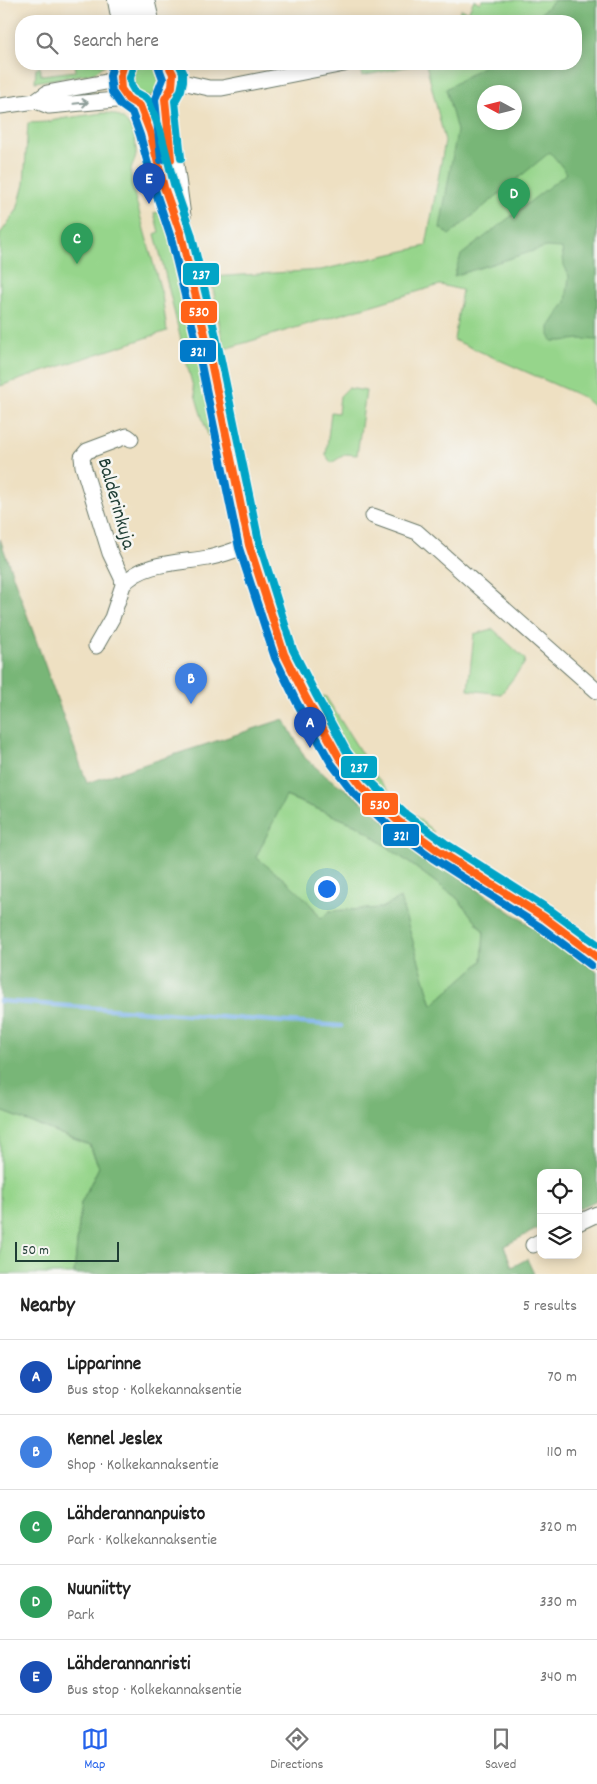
<!DOCTYPE html>
<meta charset="utf-8">
<style>
body{margin:0;font-family:Dekko,sans-serif;background:#f2f2f2;color:#222}
.controls{position:absolute;right:15px;bottom:15px;display:grid;overflow:hidden;border-radius:10px;box-shadow:0 2px 12px #0003}
.controls button{width:45px;height:45px;display:grid;place-items:center;padding:0;border:0;border-bottom:1px solid #e0e0e0;background:#fff;color:#222;font:25px sans-serif}
.compass{position:absolute;left:477px;top:85px;width:45px;height:45px;border-radius:50%;background:#fff;box-shadow:0 2px 12px #0003;rotate:277deg}
.scale{position:absolute;left:15px;bottom:12px;width:104px;box-sizing:border-box;padding-left:5px;border:2px solid #1f3d34;border-top:0;font-size:14px;line-height:18px;white-space:nowrap;color:#1f3d34;-webkit-text-stroke:4px #f6f6f2;paint-order:stroke}
.you{position:absolute;left:326px;top:888px;width:18px;height:18px;margin:-12px;border:4px solid #fff;border-radius:50%;background:#1a73e8;box-shadow:0 0 0 8px #1a73e833}
.badge{display:grid;place-items:center;width:32px;height:32px;border-radius:50%;background:#2563eb;color:#fff;font-size:16px;font-weight:700}
.pin{position:absolute;translate:-50% -41px;filter:drop-shadow(0 1px 2px #0008)}
.pin::after{content:'';position:absolute;top:26px;width:18px;height:15px;background:inherit;clip-path:polygon(0 0,100% 0,50% 100%)}
.list{margin:0;padding:0;list-style:none}
h2{display:flex;justify-content:space-between;align-items:center;height:65px;margin:0;padding:0 20px;font-size:21px}
h2 small{font-size:16px;font-weight:400;color:#767676}
.list li{display:grid;grid-template-columns:32px 1fr auto;gap:15px;align-items:center;box-sizing:border-box;height:75px;padding:0 20px;border-top:1px solid #e0e0e0}
.list b{display:block;font-size:19px;white-space:nowrap}
.list p{margin:0;font-size:16px;white-space:nowrap;color:#767676}
.list em{font-size:16px;font-style:normal;color:#767676}
.icon{flex:none;width:28px;height:28px;fill:none;stroke:currentColor;stroke-width:2;stroke-linecap:round;stroke-linejoin:round}
.map{position:relative;flex:none;width:597px;height:1274px;overflow:hidden}
.search{position:absolute;background:#fff;box-shadow:0 2px 12px #0003;left:15px;right:15px;top:15px;height:55px;display:flex;align-items:center;gap:12px;box-sizing:border-box;padding:0 18px;border-radius:20px;color:#767676;font-size:19px}
.sheet{height:440px;background:#fff}
nav{display:flex;justify-content:space-around;align-items:center;box-sizing:border-box;height:70px;border-top:1px solid #e0e0e0;background:#fff;font-size:14px;color:#767676}
nav a{display:grid;justify-items:center;gap:2px}
nav .on{color:#2563eb}
.map>svg:first-child{display:block}
.green{fill:#96d58b;stroke:#5a8960;fill-rule:evenodd}
.forest{fill:#78b677;stroke:#4c7a56;fill-rule:evenodd}
.lines{fill:none;stroke-linecap:round;stroke-linejoin:round}
.stream{stroke:#7db3eb;stroke-width:4.5}
.minor-casing{stroke:#677666;stroke-width:17}
.primary-casing{stroke:#677666;stroke-width:26}
.minor{stroke:#fff;stroke-width:15}
.primary{stroke:#fff;stroke-width:24}
.bus-1-casing{stroke:#f6f6f2;stroke-width:11}
.bus-2-casing{stroke:#f6f6f2;stroke-width:11}
.bus-3-casing{stroke:#f6f6f2;stroke-width:11}
.bus-1{stroke:#ff6319;stroke-width:8}
.bus-2{stroke:#007ac9;stroke-width:8}
.bus-3{stroke:#02a4c6;stroke-width:8}
.oneway{stroke:#8f9e9a}
.labels{text-anchor:middle;stroke-width:5;stroke-linejoin:round;paint-order:stroke}
.street-label{font-size:20px;fill:#1f3d34;stroke:#f6f6f2}
.line-badge{stroke:#f6f6f2;stroke-width:2}
.badge-label{font-size:14px;text-anchor:middle;font-weight:bold;fill:#fff}
</style>
<div class="map">
<svg width="597" height="1274" viewBox="0 0 597 1274">
<rect width="100%" height="100%" fill="#f6f6f2"/>
<filter id="ink" filterUnits="userSpaceOnUse"><feTurbulence type="fractalNoise" baseFrequency=".02" numOctaves="2"/><feDisplacementMap in="SourceGraphic" scale="10" xChannelSelector="R" yChannelSelector="G"/><feConvolveMatrix kernelMatrix="1 2 1 2 8 2 1 2 1" color-interpolation-filters="sRGB"/></filter>
<filter id="wash" filterUnits="userSpaceOnUse"><feTurbulence type="fractalNoise" baseFrequency=".0096" numOctaves="4" result="noise"/><feDisplacementMap in="SourceGraphic" scale="20" xChannelSelector="R" yChannelSelector="G"/><feGaussianBlur stdDeviation="1.12" result="paint"/><feColorMatrix in="noise" values="0 0 0 0 0 0 0 0 0 0 0 0 0 0 0 0 0 1.4 0 .05"/><feComposite in="paint" operator="in"/></filter>
<g filter="url(#wash)">
<rect width="100%" height="100%" fill="#eee0c2"/>
<path class="green" d="M474,0L480,3L482,0H597V409L583,397L454,340L462,290L440,285L224,349L211,277L321,270L426,246L445,141L426,64H576V21H454L461,9L468,12ZM484,92H514V122H484Z
M75,64H106L94,73L35,82L36,69L40,67L41,75L76,71Z
M141,64C156,63 168,78 158,91C155,94 151,96 147,97L132,91L130,75L136,67Z
M366,64H420L362,76L361,69L367,67Z
M102,113C127,112 137,132 136,155C135,161 132,165 131,170C130,174 132,181 132,186L162,295L167,331L0,386V234L17,210L24,184L28,123L47,122L60,119Z
M158,212L168,230L178,260L224,470C207,439 198,406 189,372C177,326 167,279 155,234L159,232L154,213Z
M348,388L366,391L357,455L346,454L331,463L326,455L331,412L338,413L340,396Z
M493,629L525,659L524,664L501,694L468,690L474,634Z
M322,696L326,697L375,775L397,800L434,832L429,833C406,816 370,783 354,759C341,740 330,719 318,699Z
M285,796L359,826L457,898L484,932L482,961L432,1005L400,899L382,908L329,911L321,920L314,908L256,857Z
M4,1112L89,1145L99,1167L81,1203L74,1274H0V1113Z"/>
<path class="forest" d="M555,0H597V340L580,339L562,341H552L549,335V327L566,302L569,276L564,265L562,248L546,247L454,276L461,255L567,173L550,152L449,235L440,228L457,131L446,89L487,64H576V21H532ZM514,92V122H484V92Z
M0,539L87,783L284,719L305,758L327,777L351,793L421,851L597,971V1200L578,1209V1173H541V1227L504,1246L512,1267L527,1259L534,1274H74L81,1203L99,1167L90,1145L4,1112L0,1113ZM286,796L359,826L457,898L484,932L482,961L432,1005L400,898L382,908L329,911L321,919C305,893 279,876 256,857Z"/>
<g class="lines">
<path class="stream" d="M0,1001L341,1026"/>
</g>
</g>
<g filter="url(#ink)">
<g class="lines">
<g class="minor-casing">
<path id="minor" d="M173,80L209,88H222L344,64
M36,101L47,93L106,82L120,75
M0,106L36,101L49,106L127,99
M373,516L417,532L597,691
M123,585C141,562 180,563 208,558C222,555 236,550 249,545
M96,646L112,618L123,585L122,578L110,553L83,466L82,457L87,451L127,436L131,439
M578,1223L597,1214
M533,1245L541,1241"/>
</g>
<g class="primary-casing">
<path id="primary" d="M120,0L124,21
M142,0L147,21
M124,64C104,99 156,125 171,90C175,81 173,72 168,64
M165,99L167,131L181,235L207,343L249,545L284,654L339,757L361,786L398,821L439,851L545,918L597,957
M140,106L150,132L158,165"/>
</g>
<use href="#minor" class="minor"/>
<use href="#primary" class="primary"/>
<g class="bus-1-casing">
<path id="bus-1" d="M124,64L120,77L121,89L128,99L140,106L150,132L164,187L181,235L207,343L249,545L284,654L306,698L339,757L361,786L398,821L439,851L545,918L597,957
M168,64L173,74L172,87L165,99L171,159"/>
</g>
<g class="bus-2-casing">
<path id="bus-2" d="M113,64L110,76L112,92L121,105L132,113L140,135L155,190L171,238L197,345L239,548L275,658L297,703L331,763L354,793L391,828L434,859L539,926L591,965
M159,68L163,79L155,99L161,160"/>
</g>
<g class="bus-3-casing">
<path id="bus-3" d="M179,64L183,72V81L181,90L175,101L181,158
M133,68L130,78L131,85L135,92L146,98L149,102L160,130L174,184L191,233L217,341L259,542L293,650L315,693L347,752L368,779L404,813L445,843L550,910L597,944"/>
</g>
<use href="#bus-1" class="bus-1"/>
<use href="#bus-2" class="bus-2"/>
<use href="#bus-3" class="bus-3"/>
</g>
<defs><path id="oneway-shaft" d="M-6 0H5M1.5-3L5.5 0L1.5 3" fill="none" stroke-width="1.6" stroke-linecap="round" stroke-linejoin="round" transform="scale(1.25)"/></defs>
<use class="oneway" href="#oneway-shaft" transform="translate(81 103) rotate(-6)"/>
</g>
<g class="labels">
<g class="street-label">
<text transform="translate(118 503) rotate(74)" y="7">Balderinkuja</text>
</g>
</g>
<g class="line-badge">
<rect x="182" y="262" width="38" height="24" rx="5" fill="#02a4c6"/>
<rect x="180" y="300" width="38" height="24" rx="5" fill="#ff6319"/>
<rect x="179" y="339" width="38" height="24" rx="5" fill="#007ac9"/>
<rect x="340" y="755" width="38" height="24" rx="5" fill="#02a4c6"/>
<rect x="361" y="792" width="38" height="24" rx="5" fill="#ff6319"/>
<rect x="382" y="823" width="38" height="24" rx="5" fill="#007ac9"/>
</g>
<g class="badge-label">
<text x="201" y="279">237</text>
<text x="199" y="316">530</text>
<text x="198" y="356">321</text>
<text x="359" y="772">237</text>
<text x="380" y="809">530</text>
<text x="401" y="840">321</text>
</g>
</svg>
<div class="controls">
<button><svg class="icon" aria-label="locate" viewBox="0 0 24 24"><circle cx="12" cy="12" r="6"/><path d="M12 2v4M12 18v4M2 12h4M18 12h4"/></svg></button>
<button><svg class="icon" aria-label="layers" viewBox="0 0 24 24"><path d="M12 4l9 5-9 5-9-5zM3 14l9 5 9-5"/></svg></button>
</div>
<svg class="compass" viewBox="-18 -18 36 36"><path d="M0-13l5 13h-10z" fill="#e53935"/><path d="M0 13l5-13h-10z" fill="#767676"/></svg>
<div class="scale">50 m</div>
<div class="you"></div>
<div class="pin badge" style="left:310px;top:748px;background:#1a4fb4">A</div>
<div class="pin badge" style="left:191px;top:704px;background:#3f7fe0">B</div>
<div class="pin badge" style="left:77px;top:264px;background:#2e9e5b">C</div>
<div class="pin badge" style="left:514px;top:219px;background:#2e9e5b">D</div>
<div class="pin badge" style="left:149px;top:204px;background:#1a4fb4">E</div>
<div class="search"><svg class="icon" aria-label="search" viewBox="0 0 24 24"><circle cx="10" cy="10" r="6"/><path d="M15 15l6 6"/></svg>Search here</div>
</div>
<section class="sheet">
<h2>Nearby<small>5 results</small></h2>
<ul class="list">
<li><span class="badge" style="background:#1a4fb4">A</span><div><b>Lipparinne</b><p>Bus stop · Kolkekannaksentie</p></div><em>70 m</em></li>
<li><span class="badge" style="background:#3f7fe0">B</span><div><b>Kennel Jeslex</b><p>Shop · Kolkekannaksentie</p></div><em>110 m</em></li>
<li><span class="badge" style="background:#2e9e5b">C</span><div><b>Lähderannanpuisto</b><p>Park · Kolkekannaksentie</p></div><em>320 m</em></li>
<li><span class="badge" style="background:#2e9e5b">D</span><div><b>Nuuniitty</b><p>Park</p></div><em>330 m</em></li>
<li><span class="badge" style="background:#1a4fb4">E</span><div><b>Lähderannanristi</b><p>Bus stop · Kolkekannaksentie</p></div><em>340 m</em></li>
</ul>
</section>
<nav>
<a class="on"><svg class="icon" aria-label="map" viewBox="0 0 24 24"><path d="M3 6l6-2 6 2 6-2v14l-6 2-6-2-6 2zM9 4v14M15 6v14"/></svg>Map</a>
<a><svg class="icon" aria-label="directions" viewBox="0 0 24 24"><path d="M12 3l9 9-9 9-9-9zM9 14v-3h6M13 9l2 2-2 2"/></svg>Directions</a>
<a><svg class="icon" aria-label="saved" viewBox="0 0 24 24"><path d="M7 4h10v16l-5-4-5 4z"/></svg>Saved</a>
</nav>
